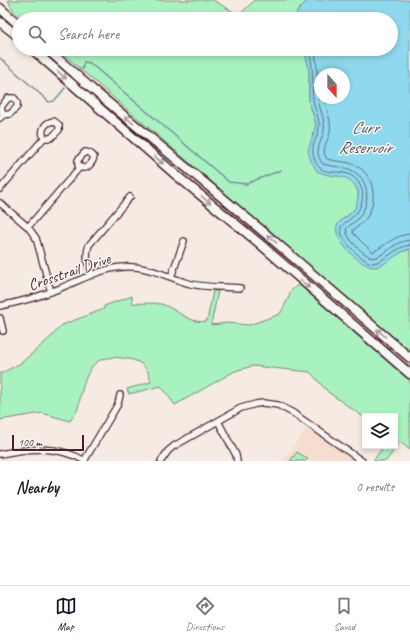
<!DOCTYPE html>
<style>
body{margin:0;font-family:Caveat,sans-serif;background:#f6f6f6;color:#202124}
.controls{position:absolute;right:12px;bottom:12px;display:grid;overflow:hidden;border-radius:0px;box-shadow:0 2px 6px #0003}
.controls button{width:36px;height:36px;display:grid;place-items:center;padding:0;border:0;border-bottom:1px solid #e0e0e0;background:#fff;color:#202124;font:20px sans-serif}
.compass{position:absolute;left:314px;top:68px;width:36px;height:36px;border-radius:50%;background:#fff;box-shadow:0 2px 6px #0003;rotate:159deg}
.scale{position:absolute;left:12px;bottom:10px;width:72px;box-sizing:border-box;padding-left:4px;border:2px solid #4a1f2b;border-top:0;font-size:11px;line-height:14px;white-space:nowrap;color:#4a1f2b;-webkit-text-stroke:3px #f6f6f2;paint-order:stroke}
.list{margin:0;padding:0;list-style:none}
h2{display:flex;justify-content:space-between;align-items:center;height:52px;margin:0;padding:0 16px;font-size:17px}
h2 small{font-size:13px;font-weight:400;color:#757577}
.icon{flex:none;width:22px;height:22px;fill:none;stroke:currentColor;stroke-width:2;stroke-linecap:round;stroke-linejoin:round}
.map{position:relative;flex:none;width:410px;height:461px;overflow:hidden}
.search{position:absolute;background:#fff;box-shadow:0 2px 6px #0003;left:12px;right:12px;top:12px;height:44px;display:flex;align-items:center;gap:10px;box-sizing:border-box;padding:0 14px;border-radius:22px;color:#757577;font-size:15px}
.sheet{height:124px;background:#fff}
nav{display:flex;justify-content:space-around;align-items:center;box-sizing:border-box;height:56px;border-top:1px solid #e0e0e0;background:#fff;font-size:11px;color:#757577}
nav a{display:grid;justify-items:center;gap:2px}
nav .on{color:#111827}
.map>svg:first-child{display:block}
.built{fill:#f5ded0}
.green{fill:#a8f2c0;stroke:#798876}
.water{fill:#8ed9ee;stroke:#738fa0;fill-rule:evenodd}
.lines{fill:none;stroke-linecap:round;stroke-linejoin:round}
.shore{stroke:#656979;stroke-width:1}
.stream{stroke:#738fa0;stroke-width:1.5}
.minor-casing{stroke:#4a1f2b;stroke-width:8}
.highway-casing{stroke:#4a1f2b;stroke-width:11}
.minor{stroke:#f6f6f2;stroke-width:5.5}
.highway{stroke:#f6f6f2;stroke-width:8}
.oneway{stroke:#a99598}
.labels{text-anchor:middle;stroke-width:3;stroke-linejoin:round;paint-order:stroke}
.street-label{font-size:16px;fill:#4a1f2b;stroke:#f6f6f2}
.water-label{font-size:17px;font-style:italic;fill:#5b4e5c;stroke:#f6f6f2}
</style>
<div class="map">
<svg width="410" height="461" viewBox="0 0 410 461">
<rect width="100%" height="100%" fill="#f6ebe3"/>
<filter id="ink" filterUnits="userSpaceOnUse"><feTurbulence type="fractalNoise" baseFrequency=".025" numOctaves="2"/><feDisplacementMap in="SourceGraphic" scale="8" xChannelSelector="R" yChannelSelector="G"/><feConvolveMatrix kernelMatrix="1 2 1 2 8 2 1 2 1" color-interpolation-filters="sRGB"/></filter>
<g filter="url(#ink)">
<path class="built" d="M307,427L355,461H283Z"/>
<path class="green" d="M8,0H213L239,15L253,2L254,0H309C302,5 297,10 295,19H22L14,12Z
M57,49H304L309,68V101L316,124L315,129L312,136L329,175C336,175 342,175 348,178C360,185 361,202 353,211C349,215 344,218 340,221L380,265L399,253L410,249V352Z
M298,284L410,381V450L400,442L386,461H373L384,446H395V416H365V418L328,392L310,372L253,366L235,371L175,405L161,386L129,394L127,389L151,382C148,368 143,362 129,359C99,354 90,361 82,390C80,396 80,402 78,408C77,413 72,417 70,421L42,413L0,420V373H2L21,363L51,337L62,325L104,309V306L132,296V303C141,304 152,302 161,304C176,308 190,325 207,321L213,291H218L211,325L227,323L249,325L280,314L289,297L290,292Z
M297,452L308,459L306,461H290Z"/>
<path class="water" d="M309,0H410V249C396,252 386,266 375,267C363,269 332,239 337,226C340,219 348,217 353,211C356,208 357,202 358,197C359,193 358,189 355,186C348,175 339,177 329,175C325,174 321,173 317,171L311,161L308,151L315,129L316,124L309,101V68L304,49H391V19H295C297,10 302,5 309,0ZM320,74H344V98H320Z"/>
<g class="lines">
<path class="shore" d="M308,49C315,66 311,83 313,100C314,109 320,118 319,127C319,136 311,144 313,153C314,158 315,163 319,167C329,178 353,163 362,190C364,197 361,206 357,213C353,218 345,221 341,227C339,239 360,259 371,263C384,264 395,246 410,245
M314,49C319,66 316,82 318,99C319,107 323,115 324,123C327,139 310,148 323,164C333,167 342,166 351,170C369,178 371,201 360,216C357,221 350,224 346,229C347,240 362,253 372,258C385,257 393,241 410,240
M324,98C326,109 332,121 330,132C328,142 320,150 327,159C337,162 346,161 355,165C376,175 378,203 365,220C362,224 357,227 353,230V233L364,244L373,252C386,245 395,235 410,234"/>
<path class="stream" d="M0,58L49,102L54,101L65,88
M82,69L84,62L90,63L229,182L246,184L281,170"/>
<g class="minor-casing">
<path id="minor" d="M0,118L3,115L10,114L17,107V102L14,98H8L1,107L3,115
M54,121L59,125V130L51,138H44C40,130 45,122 54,121Z
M85,152C89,152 91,153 94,157C93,162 88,169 82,168L78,165V160Z
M0,189L44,138
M0,203L28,227L36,238L51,292
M28,227L80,167
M92,275C88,265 85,256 89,245L130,197
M171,277L184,241
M0,306C20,302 39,297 58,289C79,281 101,268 124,267C148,265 169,278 191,284C207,288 223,286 240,288
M0,318L3,331
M218,421L236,455L237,461
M0,454C29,448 58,445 85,461
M84,461L118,404L120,395
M161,461L168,451L174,446L241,408L256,404L263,403L278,405L293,413L362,461"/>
</g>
<g class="highway-casing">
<path id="highway" d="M0,8L19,25
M0,22L19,37
M32,49L176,175L259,243L410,374
M47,49L92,89L266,234L410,358"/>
</g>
<use href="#minor" class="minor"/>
<use href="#highway" class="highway"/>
</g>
<defs><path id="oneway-shaft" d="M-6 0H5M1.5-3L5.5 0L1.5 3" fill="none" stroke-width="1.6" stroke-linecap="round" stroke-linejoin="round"/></defs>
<g class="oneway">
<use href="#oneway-shaft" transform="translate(62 75) rotate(41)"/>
<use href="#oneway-shaft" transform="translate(129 120) rotate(-140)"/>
<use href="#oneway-shaft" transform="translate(159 160) rotate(41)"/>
<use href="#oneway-shaft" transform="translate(206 200) rotate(40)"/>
<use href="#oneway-shaft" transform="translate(272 239) rotate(-139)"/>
<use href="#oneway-shaft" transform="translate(305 284) rotate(41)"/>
<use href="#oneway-shaft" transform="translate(381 333) rotate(-139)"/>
</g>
</g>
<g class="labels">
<g class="street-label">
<text transform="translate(69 271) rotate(-19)" y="6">Crosstrail Drive</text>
</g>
<g class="water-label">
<text x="365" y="133">Curr<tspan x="365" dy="20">Reservoir</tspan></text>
</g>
</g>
</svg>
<div class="controls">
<button><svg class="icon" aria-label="layers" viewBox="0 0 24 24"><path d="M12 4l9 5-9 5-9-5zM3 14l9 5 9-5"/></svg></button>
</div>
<svg class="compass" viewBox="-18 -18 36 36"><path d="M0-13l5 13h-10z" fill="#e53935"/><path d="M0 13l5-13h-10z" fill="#757577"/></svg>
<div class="scale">100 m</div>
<div class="search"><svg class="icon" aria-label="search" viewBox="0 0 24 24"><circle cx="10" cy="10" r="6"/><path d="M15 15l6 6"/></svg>Search here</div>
</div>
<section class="sheet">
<h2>Nearby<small>0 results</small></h2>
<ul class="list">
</ul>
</section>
<nav>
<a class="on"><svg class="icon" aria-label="map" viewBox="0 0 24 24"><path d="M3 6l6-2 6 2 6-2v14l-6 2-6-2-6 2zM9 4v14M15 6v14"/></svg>Map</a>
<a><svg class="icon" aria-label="directions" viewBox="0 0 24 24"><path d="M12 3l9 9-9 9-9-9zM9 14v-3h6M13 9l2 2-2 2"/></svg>Directions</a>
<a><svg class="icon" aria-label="saved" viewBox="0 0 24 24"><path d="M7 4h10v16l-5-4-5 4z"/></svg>Saved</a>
</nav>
